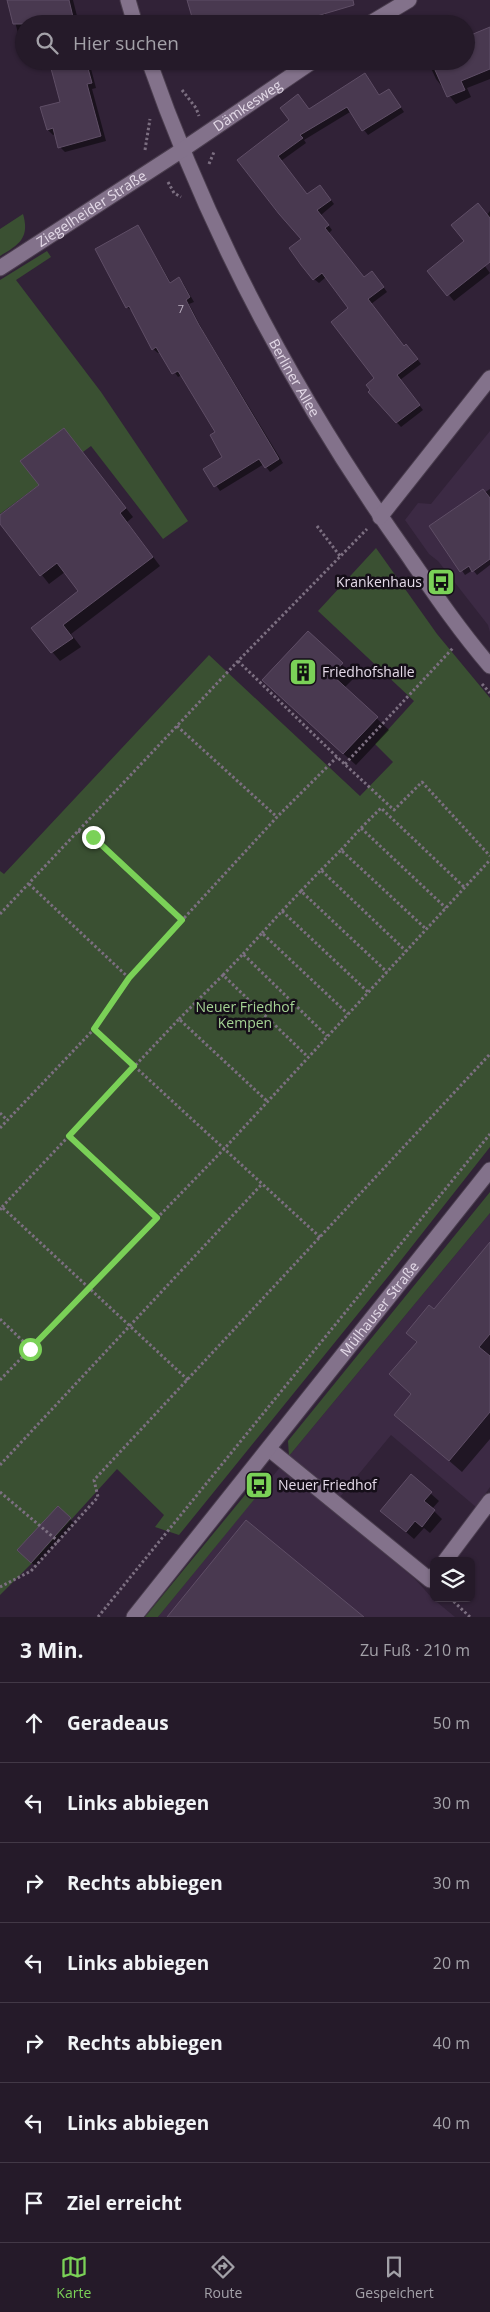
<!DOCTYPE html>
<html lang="de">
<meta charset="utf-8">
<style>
body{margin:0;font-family:"Open Sans",sans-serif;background:#2d2331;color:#f1f3f6}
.controls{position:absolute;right:15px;bottom:15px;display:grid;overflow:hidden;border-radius:8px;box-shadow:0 1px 4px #0004}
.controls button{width:45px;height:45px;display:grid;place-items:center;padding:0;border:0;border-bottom:1px solid #423846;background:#251a29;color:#f1f3f6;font:25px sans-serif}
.stop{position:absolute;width:15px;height:15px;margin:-11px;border:4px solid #7ad157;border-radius:50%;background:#fff}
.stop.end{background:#7ad157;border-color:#fff;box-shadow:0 1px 5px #0008}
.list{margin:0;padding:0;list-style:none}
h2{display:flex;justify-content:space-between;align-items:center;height:65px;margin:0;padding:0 20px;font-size:21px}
h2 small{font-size:16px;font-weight:400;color:#a3a1a8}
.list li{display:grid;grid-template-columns:32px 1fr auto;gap:15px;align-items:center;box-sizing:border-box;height:80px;padding:0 20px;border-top:1px solid #423846}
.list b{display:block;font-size:19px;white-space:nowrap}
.list em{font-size:16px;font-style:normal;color:#a3a1a8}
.icon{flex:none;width:28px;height:28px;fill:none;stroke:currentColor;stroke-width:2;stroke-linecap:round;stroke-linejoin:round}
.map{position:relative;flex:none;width:490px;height:1617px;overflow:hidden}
.search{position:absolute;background:#251a29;box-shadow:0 1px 4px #0004;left:15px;right:15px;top:15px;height:55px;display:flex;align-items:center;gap:12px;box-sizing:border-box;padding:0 18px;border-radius:28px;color:#a3a1a8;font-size:19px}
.sheet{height:625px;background:#251a29}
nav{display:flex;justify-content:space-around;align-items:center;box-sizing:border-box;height:70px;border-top:1px solid #423846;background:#251a29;font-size:14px;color:#a3a1a8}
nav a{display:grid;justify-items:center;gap:2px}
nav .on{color:#7ad157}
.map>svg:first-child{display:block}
.built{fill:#3c2a44}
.green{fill:#3a5032}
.shadow{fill:#0007}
.building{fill:#493950;stroke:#5f4e66}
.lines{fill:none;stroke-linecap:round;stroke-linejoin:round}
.minor-casing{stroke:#4a3d4e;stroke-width:17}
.path{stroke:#7c6f81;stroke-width:3;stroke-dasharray:2.5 2.5;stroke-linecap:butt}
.minor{stroke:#83728b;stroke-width:15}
.route{stroke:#7ad157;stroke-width:6}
.labels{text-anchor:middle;stroke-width:5;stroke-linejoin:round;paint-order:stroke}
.number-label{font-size:11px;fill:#bdb2c2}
.street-label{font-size:14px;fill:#e4dae8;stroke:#150e18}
.poi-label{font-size:14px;fill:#e4dae8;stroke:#150e18;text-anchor:start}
.park-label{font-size:14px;fill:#a5d394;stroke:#150e18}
</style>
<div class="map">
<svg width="490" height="1617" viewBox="0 0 490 1617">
<rect width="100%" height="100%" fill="#312237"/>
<path class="built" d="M490,431V632L488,625L438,561L429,554L405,520L418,503L431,504Z
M490,1213V1487L476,1507L391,1435L339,1498L289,1456Z
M281,1466L415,1579L432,1598L455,1617H158Z"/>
<path class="green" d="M23,214C30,238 19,245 0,256V229Z
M47,251L51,257L16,280L101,392L188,521L163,539L91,446L0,514V280Z
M376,548L437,634L490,698V1147L391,1273L179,1535L155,1527L164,1515L117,1469L31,1564L0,1595V871L4,874L209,655L360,796L393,762L375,744L414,701L318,611Z
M490,1192V1213L289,1456L288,1441Z
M271,1479L158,1617H145L254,1484Z"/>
<path class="shadow" d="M9,0H73L79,24H24V47L21,44Z
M188,0H322L326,19L308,24H195Z
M452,16L460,24H436Z
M490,29V79L467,88L471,97L456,104L436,79L430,66L422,70L414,61H466Z
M51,61H89L96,88L92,89L106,141L65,152L60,147L56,134L53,135L48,130L62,103Z
M365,75L380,96L389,90L404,112L368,135L350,112L304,140L306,143L281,161L307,196L324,191L334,204L321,215L332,230L329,233L364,279L376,277L387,292L371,304L404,347L410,350L421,364L400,380L423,410L401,427L370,392L376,378L350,308L326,277L319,283L314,279L302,239L239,160L310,110Z
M490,211V260L484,265L490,273L454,301L429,271L466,241Z
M138,226L171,283L179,279L183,283L194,302L189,304L203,331L283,463L270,472L264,464L220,491L205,469L224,457L216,433L182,375L178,377L160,352L158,353L153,349L132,311L127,307Z
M64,429L133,517L127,522L160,566L71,634L81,647L60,661L32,628L80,591L65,572L49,584L0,522V516L41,485Z
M490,489V565L477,575L473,570L465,575L431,526Z
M308,633L355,677L344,688L389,730L356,765L276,693Z
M490,1244V1439L462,1472L395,1414L412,1395L417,1343L407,1333L434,1311Z
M411,1476L439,1501L432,1509L442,1519L430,1533L424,1528L414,1539L382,1511Z
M58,1507L74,1523L35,1566L19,1550Z"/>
<path class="building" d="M7,0H69L73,17L47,24H13Z
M187,0H353L354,5L290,24H194Z
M490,27V69L461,81L465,90L447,97L431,61H466V37Z
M49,61H86L92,83L87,84L101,136L58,148L53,128L47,130L40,107L60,102Z
M365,73L379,95L389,89L401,107L362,131L347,107L300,135L303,138L278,156L307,194L320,185L331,200L317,210L329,225L325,228L364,277L372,271L384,287L368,299L404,346L406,344L418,359L397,375L420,405L396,423L368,392L370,390L366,385L374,378L331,322L348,308L322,273L313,280L301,265L289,248L301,239L279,214L237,160L289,120L280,108L298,94L309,109Z
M478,203L490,218V262L447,296L427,271L464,241L451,225Z
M138,225L170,283L179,277L190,297L186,300L199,325L279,459L265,468L259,459L214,487L203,469L222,457L210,435L215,432L178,371L172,374L156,347L152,350L129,306L126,308L95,249Z
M64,428L126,508L120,513L153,557L63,625L73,638L51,653L31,628L78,591L57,563L40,576L0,524V515L39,485L20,461Z
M483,489L490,498V559L472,572L469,566L460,572L429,526Z
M308,631L343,663L332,675L378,717L343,754L262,680Z
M490,1242V1334L479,1347L490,1356V1412L449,1461L394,1415L411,1394L389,1374L417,1342L406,1333L429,1305L434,1309Z
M411,1474L432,1492L424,1501L435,1510L422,1527L415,1521L406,1532L380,1511Z
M58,1506L71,1518L31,1563L17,1550Z
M246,1520L347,1603L364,1617H167Z"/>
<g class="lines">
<g class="minor-casing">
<g id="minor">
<path d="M128,0L135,24"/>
<path d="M369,24L409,0"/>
<path id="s1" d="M149,61C211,238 297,399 405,551C432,590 459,630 490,666"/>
<path id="s2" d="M0,268L182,150L313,61"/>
<path d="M380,517L490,378"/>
<path d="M269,1449L430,1580L434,1575"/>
<path d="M445,1561L490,1501"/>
<path id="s3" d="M134,1617L490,1170"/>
</g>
</g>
<path class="path" d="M182,90L196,108L199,116
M145,150L150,119
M209,164L214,152
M168,182L174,193L181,197
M317,526L340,556
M238,661L337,757L394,810L422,782L490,856
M482,684L490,693
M177,726L277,817
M345,764L453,648
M361,828L381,808L464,887
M78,831L93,837L182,919
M341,850L361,828L446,908
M321,870L341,850L426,929
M29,884L129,978
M301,891L321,870L406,951
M282,911L301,891L387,972
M0,914L238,661L367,529
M262,933L282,911L368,992
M243,954L262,933L348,1014
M223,975L243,954L327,1036
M179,1019L223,975L308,1057
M94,1029L321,1238
M0,1113L7,1120
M0,1128L94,1029L129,978L277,817L337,757
M69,1136L157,1218
M2,1207L179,1019L267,1101
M0,1210L2,1207L188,1380
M0,1319L30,1348
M0,1380L224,1149L490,860
M0,1465L262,1184
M0,1492L59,1542
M0,1587L31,1571L98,1497L94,1480L490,1054
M450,1598L470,1617
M98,1617L490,1134"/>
<use href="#minor" class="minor"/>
</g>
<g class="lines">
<path class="route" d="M30,1349L157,1218L69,1136L134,1066L94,1029L129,978L182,920L93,837"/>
</g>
<defs>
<g id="bus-square" transform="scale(1.4375)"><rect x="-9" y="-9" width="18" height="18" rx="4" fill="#7ad157" stroke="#150e18"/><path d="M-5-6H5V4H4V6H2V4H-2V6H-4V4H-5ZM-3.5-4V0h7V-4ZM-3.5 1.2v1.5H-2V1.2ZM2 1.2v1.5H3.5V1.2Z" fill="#111"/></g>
<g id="building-square" transform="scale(1.4375)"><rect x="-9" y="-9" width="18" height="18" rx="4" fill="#7ad157" stroke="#150e18"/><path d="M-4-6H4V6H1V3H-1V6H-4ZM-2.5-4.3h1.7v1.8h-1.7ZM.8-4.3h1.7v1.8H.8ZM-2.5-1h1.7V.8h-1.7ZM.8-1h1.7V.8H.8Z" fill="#111"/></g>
</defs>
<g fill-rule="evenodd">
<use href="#bus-square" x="441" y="582"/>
<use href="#building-square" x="303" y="672"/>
<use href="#bus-square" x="259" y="1485"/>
</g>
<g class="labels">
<g class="number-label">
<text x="181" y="313">7</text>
</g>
<g class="street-label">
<text dy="5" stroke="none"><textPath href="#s2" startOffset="296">Dämkesweg</textPath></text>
<text dy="5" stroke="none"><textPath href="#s2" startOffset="109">Ziegelheider Straße</textPath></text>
<text dy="5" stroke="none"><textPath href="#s1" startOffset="349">Berliner Allee</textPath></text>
<text dy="5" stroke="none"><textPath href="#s3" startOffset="394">Mülhauser Straße</textPath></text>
</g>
<g class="poi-label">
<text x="422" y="587" text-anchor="end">Krankenhaus</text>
<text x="322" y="677">Friedhofshalle</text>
<text x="278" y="1490">Neuer Friedhof</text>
</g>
<g class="park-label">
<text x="245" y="1012">Neuer Friedhof<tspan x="245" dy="16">Kempen</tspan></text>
</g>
</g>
</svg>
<div class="controls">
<button><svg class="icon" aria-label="layers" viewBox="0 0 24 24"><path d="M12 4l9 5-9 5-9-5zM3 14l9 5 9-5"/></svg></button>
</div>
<div class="stop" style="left:30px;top:1349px"></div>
<div class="stop end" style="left:93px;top:837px"></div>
<div class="search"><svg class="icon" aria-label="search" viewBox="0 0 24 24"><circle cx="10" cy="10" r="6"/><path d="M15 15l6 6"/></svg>Hier suchen</div>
</div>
<section class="sheet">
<h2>3 Min.<small>Zu Fuß · 210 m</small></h2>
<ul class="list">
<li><svg class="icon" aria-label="ahead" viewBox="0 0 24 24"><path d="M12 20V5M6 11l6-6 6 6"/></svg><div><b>Geradeaus</b></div><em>50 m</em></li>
<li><svg class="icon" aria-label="left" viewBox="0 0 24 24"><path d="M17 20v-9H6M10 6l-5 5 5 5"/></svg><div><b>Links abbiegen</b></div><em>30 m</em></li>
<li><svg class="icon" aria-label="right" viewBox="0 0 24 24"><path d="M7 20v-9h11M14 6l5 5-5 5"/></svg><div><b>Rechts abbiegen</b></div><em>30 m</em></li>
<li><svg class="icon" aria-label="left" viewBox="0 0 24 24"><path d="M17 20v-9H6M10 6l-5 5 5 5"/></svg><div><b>Links abbiegen</b></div><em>20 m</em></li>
<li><svg class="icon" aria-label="right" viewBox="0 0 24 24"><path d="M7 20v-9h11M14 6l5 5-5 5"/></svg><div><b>Rechts abbiegen</b></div><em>40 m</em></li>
<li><svg class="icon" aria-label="left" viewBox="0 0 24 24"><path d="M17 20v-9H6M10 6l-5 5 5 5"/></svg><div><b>Links abbiegen</b></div><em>40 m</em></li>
<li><svg class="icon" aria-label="arrive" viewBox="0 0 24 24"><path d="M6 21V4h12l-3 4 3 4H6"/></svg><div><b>Ziel erreicht</b></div></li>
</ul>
</section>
<nav>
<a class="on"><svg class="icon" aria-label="map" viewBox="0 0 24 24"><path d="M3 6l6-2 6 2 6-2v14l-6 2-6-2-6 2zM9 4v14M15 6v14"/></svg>Karte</a>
<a><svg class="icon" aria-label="directions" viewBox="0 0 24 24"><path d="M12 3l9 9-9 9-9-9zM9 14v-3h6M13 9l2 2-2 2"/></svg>Route</a>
<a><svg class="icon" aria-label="saved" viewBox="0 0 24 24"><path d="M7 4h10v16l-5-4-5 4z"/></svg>Gespeichert</a>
</nav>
